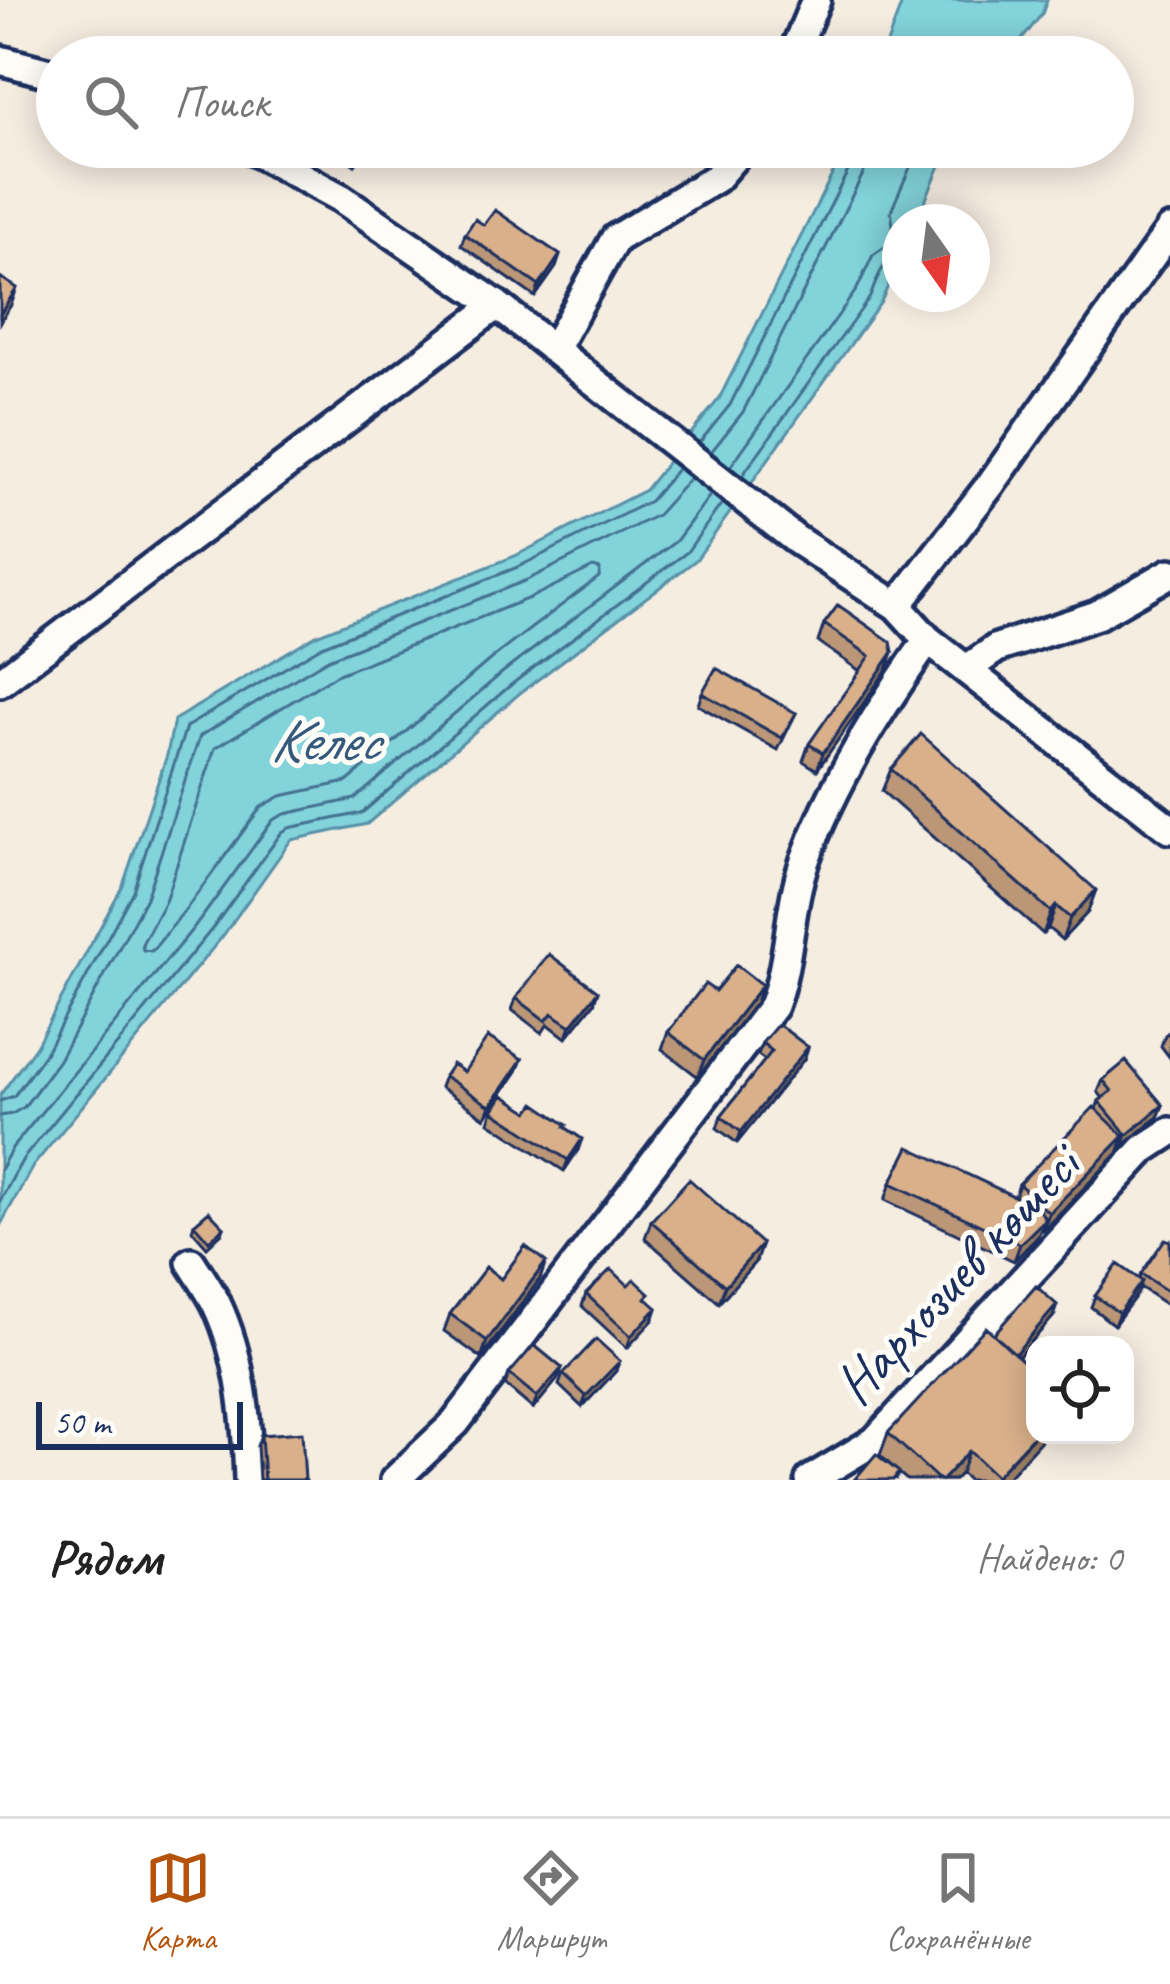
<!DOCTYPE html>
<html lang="ru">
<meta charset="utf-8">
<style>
body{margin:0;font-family:Caveat,sans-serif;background:#f2f2f2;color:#222}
.controls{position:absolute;right:36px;bottom:36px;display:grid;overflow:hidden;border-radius:24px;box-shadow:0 6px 30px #0003}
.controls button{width:108px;height:108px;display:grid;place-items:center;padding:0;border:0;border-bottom:3px solid #e0e0e0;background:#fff;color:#222;font:60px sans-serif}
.compass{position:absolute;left:882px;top:204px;width:108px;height:108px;border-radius:50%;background:#fff;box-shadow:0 6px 30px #0003;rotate:166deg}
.scale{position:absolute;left:36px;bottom:30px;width:207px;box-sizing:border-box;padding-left:12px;border:6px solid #1b2f5e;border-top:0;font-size:33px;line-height:42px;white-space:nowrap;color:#1b2f5e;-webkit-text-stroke:9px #fdfcf7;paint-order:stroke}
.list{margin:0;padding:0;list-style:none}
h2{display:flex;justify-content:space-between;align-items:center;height:156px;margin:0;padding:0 48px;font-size:51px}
h2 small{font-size:39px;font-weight:400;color:#767676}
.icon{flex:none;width:66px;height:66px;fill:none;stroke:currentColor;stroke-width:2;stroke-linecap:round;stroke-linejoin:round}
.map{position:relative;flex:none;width:1170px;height:1480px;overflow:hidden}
.search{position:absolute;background:#fff;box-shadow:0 6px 30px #0003;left:36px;right:36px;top:36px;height:132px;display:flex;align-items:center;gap:30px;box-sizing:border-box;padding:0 42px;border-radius:66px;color:#767676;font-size:45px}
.sheet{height:336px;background:#fff}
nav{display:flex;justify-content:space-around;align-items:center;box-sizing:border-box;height:168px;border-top:3px solid #e0e0e0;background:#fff;font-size:33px;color:#767676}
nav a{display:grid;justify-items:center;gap:6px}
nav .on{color:#b45309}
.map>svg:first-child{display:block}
.water{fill:#82d3da;stroke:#5991a8;stroke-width:3}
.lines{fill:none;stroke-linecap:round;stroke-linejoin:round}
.shore{stroke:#447190;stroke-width:3}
.minor-casing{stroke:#1b2f5e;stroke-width:36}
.minor{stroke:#fdfcf7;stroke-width:27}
.wall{fill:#bb9777;stroke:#1b2f5e;stroke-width:3}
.shaded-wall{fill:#987b61;stroke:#1b2f5e;stroke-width:3}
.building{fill:#d9b08a;stroke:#1b2f5e;stroke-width:3}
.labels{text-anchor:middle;stroke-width:10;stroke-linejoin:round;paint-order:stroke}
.street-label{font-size:57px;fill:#1b2f5e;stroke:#fdfcf7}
.water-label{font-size:60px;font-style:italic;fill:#35587d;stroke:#fdfcf7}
</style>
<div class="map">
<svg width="1170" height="1480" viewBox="0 0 1170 1480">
<rect width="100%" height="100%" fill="#f6ede1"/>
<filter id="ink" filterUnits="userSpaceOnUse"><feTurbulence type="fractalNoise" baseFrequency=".00833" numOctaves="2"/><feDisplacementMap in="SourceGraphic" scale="24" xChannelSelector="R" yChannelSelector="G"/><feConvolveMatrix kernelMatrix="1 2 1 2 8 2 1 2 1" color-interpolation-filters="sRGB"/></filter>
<g filter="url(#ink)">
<path class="water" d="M903,0H1047L1042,14L1008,57H882Z
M846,147H948L916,222H900V258L881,302L696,560L520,693L367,824L291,840L222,937L33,1166L0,1226V1095L36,1046L123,885L167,755L174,720L316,635L515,556L645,490L719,399Z"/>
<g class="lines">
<path class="shore" d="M699,443L730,405L855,157L856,147
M711,452L743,412L868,164L871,147
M730,467L857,289L873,255L895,240L891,211L919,147
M742,476L870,297C877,281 881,259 900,258
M593,567L600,569L599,577L492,658L347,782L281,796L261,807L186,909L152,951L143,950L142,944L165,901L215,748L336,675L532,597Z
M0,1101L14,1096L46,1052L133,891L186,727L322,646L520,566L650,501L678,468
M0,1116L12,1114L24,1107L59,1060L146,898L200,736L328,659L527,580L657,515L690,478
M0,1170L12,1148L200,920L273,820L285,814L355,799L503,672L676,541L711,494
M0,1201L23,1159L212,929L282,832L289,828L362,813L512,684L687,552L722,503"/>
<g class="minor-casing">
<path id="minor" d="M792,57L816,0
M0,60L57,75
M247,147L341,198L497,305L795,539L897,606L928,640L1170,829
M554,349L615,239L716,178L743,147
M897,606L991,484L1170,230
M967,669L997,648L1097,615L1170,573
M0,682L497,305
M191,1262C199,1275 209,1289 216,1303C242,1357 247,1421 249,1480
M395,1480L455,1423L773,1006C791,959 788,908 805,860C834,781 880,708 928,640
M810,1480L875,1441L1144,1149L1170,1132"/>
</g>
<use href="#minor" class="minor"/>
</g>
<path class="wall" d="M330,147H367L355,165Z
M484,225L560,255L556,267L535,297L461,245L465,234Z
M824,624L893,652L887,669L817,770L803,761L809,744L860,671L818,642Z
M702,693L796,713L778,750L698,705Z
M891,769L1088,912L1062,940L1048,928L1043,934L882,791Z
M516,998L594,1003L566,1038L548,1024L542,1033L512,1010Z
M756,1002L698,1077L662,1049L668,1032Z
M1170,1031V1058L1161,1046L1165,1035Z
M762,1043L808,1047L804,1059L737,1143L717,1128L721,1116L765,1060L758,1055Z
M522,1059L517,1071L485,1118L440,1087L444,1076Z
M1103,1080L1163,1105L1158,1117L1123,1146L1121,1144L1118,1153L1043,1230L1041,1228L1038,1236L1014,1261L885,1200L891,1183L1015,1196L1019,1184L1096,1109L1099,1101L1103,1098L1098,1092Z
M493,1111L566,1128L578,1150L564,1171L489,1122Z
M651,1221L756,1261L719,1303L645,1238Z
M194,1224L224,1227L222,1233L207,1247L192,1230Z
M1170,1241V1307L1140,1287L1114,1325L1091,1307L1095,1296L1139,1279L1141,1274Z
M501,1279H540L481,1358L444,1331L450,1314Z
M628,1285L657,1308L653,1320L627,1348L582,1306L586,1294Z
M1053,1317L1018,1357L1005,1480H968L961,1473L954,1480H907L899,1473L896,1480L897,1471L880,1455L888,1433L994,1334Z
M562,1368L557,1380L533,1409L505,1385L509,1374Z
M615,1372L582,1407L559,1385L563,1374Z
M261,1435L305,1480H259L257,1446Z"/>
<path class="shaded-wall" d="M560,255L556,267L535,297L539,286Z
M17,288L11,305L0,322V314Z
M893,652L887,669L817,770L823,753Z
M1096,890L1088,912L1062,940L1070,918Z
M1056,906L1048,928L1043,934L1051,912Z
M762,985L756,1002L698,1077L704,1060Z
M598,991L594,1003L566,1038L571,1026Z
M808,1047L804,1059L737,1143L741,1132Z
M522,1059L517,1071L485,1118L490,1106Z
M1163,1105L1158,1117L1123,1146L1127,1135Z
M1124,1136L1118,1153L1043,1230L1049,1213Z
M582,1139L578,1150L564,1171L568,1160Z
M1045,1219L1038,1236L1014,1261L1020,1244Z
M762,1244L756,1261L719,1303L725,1286Z
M546,1262L540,1279L481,1358L487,1341Z
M1142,1281L1138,1293L1114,1325L1119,1313Z
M1057,1305L1053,1317L1010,1366L1014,1354Z
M657,1308L653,1320L627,1348L631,1336Z
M620,1361L615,1372L582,1407L586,1396Z
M562,1368L557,1380L533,1409L537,1397Z
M1035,1435H1046L1005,1480H995L996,1476Z
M969,1451L961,1473L954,1480H942Z"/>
<path class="building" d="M314,39L345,57H303Z
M495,210L560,255L539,286L465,234L475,219L484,225Z
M0,277L17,288L0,314Z
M838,605L891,642L893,652L823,753L809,744L870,656L824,624Z
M716,668L796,713L782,738L702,693Z
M921,734L1096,890L1070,918L1056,906L1051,912L891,769Z
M549,954L598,991L571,1026L552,1013L546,1021L516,998Z
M736,965L762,985L704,1060L668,1032L705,984L715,991Z
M778,1024L808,1047L741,1132L721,1116L772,1051L762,1043Z
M488,1037L522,1059L490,1106L444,1076L452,1064L464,1072Z
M1126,1061L1163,1105L1127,1135L1099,1101L1112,1091L1103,1080Z
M503,1095L529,1112L535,1103L567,1125L565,1127L582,1139L568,1160L493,1111Z
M1094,1107L1124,1136L1049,1213L1019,1184Z
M909,1147L1039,1208L1045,1219L1020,1244L891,1183Z
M689,1179L762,1244L725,1286L651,1221Z
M209,1211L224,1227L209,1241L194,1224Z
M1165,1239L1170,1241V1293L1141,1274Z
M525,1246L546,1262L487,1341L450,1314L486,1267L501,1279Z
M1118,1264L1142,1281L1119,1313L1095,1296Z
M611,1269L628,1285L634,1279L650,1294L646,1298L657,1308L631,1336L586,1294Z
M1036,1286L1057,1305L1015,1354L994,1334Z
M986,1327L1035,1372V1434L996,1476L969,1451L942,1480H939L888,1433Z
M596,1339L620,1361L586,1396L563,1374Z
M534,1345L562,1368L537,1397L509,1374Z
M302,1432L305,1480H264L261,1435Z
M876,1454L899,1472L893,1480H854Z"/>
</g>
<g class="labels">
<g class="street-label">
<text transform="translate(956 1274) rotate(-47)" y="20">Нархозиев көшесі</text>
</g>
<g class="water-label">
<text x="324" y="760">Келес</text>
</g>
</g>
</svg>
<div class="controls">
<button><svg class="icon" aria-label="locate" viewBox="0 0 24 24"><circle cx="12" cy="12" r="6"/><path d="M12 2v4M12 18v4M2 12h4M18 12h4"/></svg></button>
</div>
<svg class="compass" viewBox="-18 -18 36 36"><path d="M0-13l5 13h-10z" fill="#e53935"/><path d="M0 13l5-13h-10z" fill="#767676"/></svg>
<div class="scale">50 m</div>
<div class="search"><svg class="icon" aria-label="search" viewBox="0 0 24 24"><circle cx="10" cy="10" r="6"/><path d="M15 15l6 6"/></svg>Поиск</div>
</div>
<section class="sheet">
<h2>Рядом<small>Найдено: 0</small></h2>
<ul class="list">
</ul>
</section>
<nav>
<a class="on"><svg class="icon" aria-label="map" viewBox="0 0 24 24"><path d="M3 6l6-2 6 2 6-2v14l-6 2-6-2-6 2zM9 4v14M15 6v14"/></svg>Карта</a>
<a><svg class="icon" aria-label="directions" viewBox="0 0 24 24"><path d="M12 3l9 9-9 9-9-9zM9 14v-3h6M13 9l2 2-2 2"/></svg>Маршрут</a>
<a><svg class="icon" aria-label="saved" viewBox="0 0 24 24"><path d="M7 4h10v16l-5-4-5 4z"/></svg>Сохранённые</a>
</nav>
